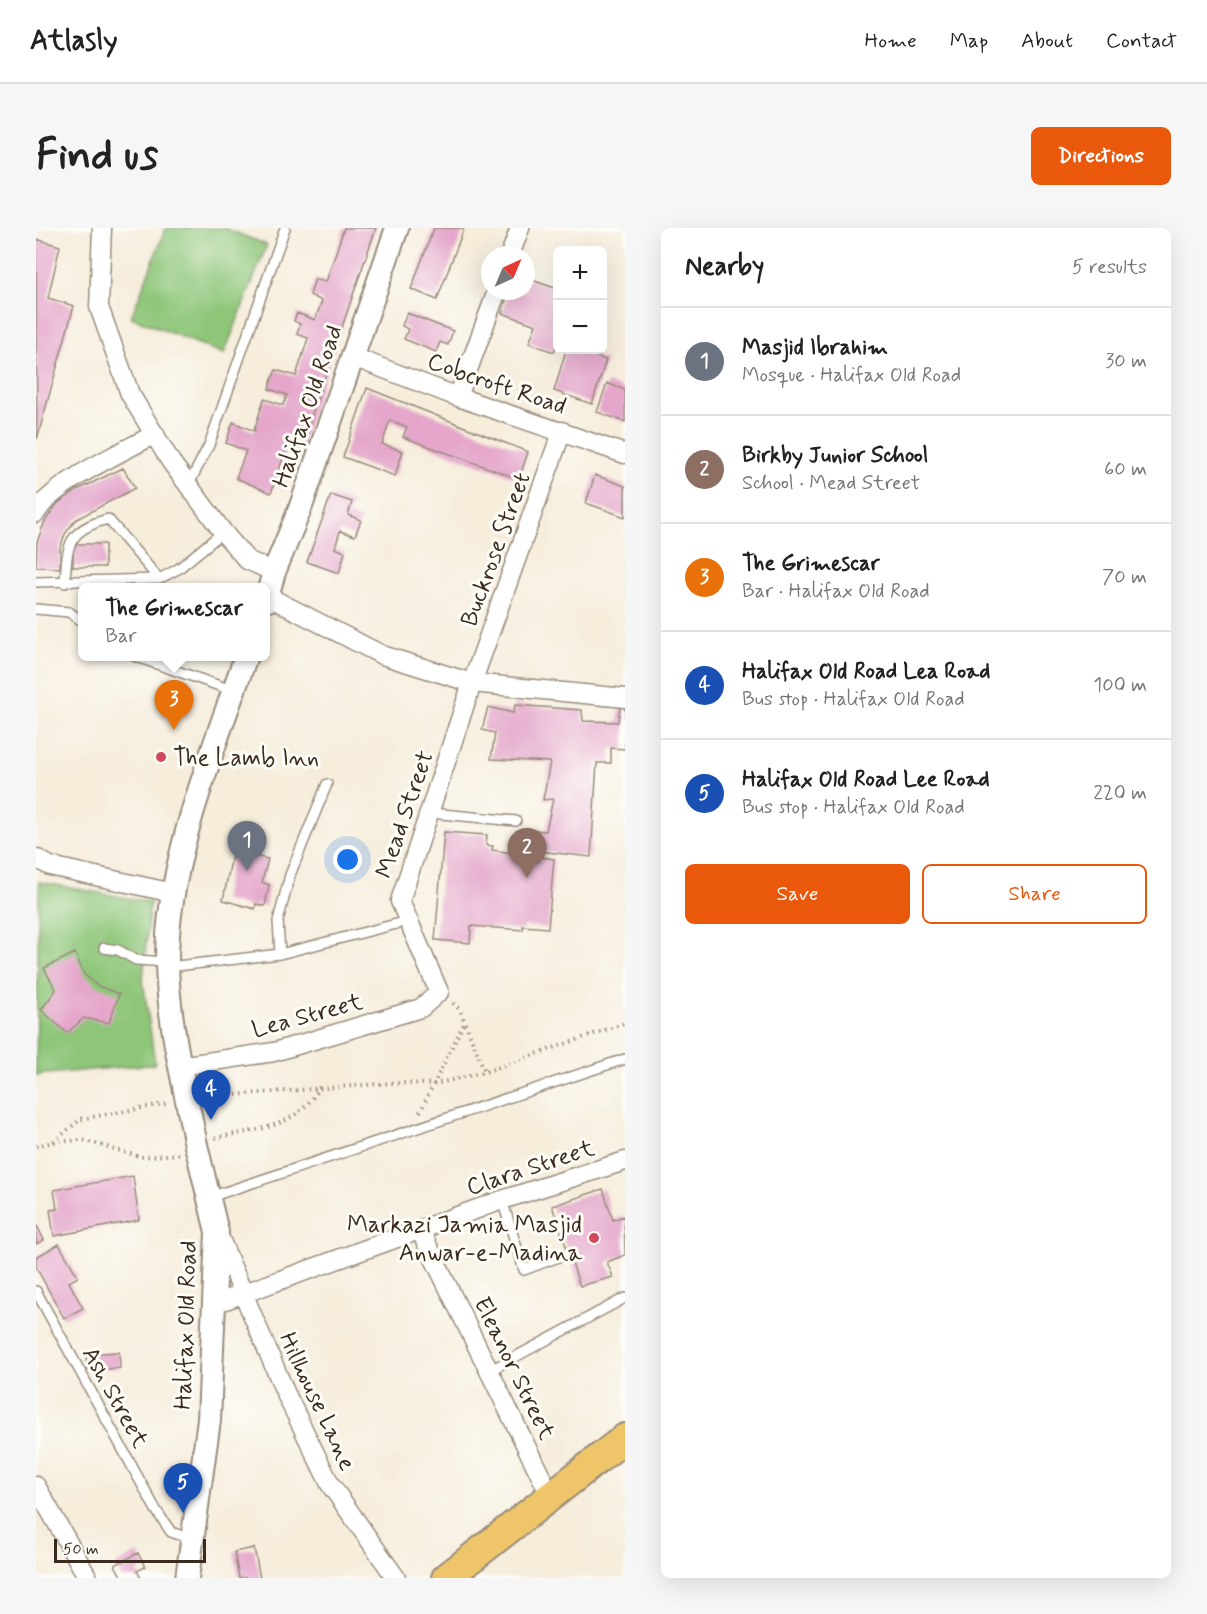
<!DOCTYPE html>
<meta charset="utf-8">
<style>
body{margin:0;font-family:Mynerve,sans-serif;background:#f6f6f6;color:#222}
.controls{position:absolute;right:18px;top:18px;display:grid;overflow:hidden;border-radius:9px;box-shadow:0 6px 24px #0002}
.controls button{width:54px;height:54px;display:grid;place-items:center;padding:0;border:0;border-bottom:2px solid #e0e0e0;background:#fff;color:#222;font:30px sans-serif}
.compass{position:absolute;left:445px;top:18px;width:54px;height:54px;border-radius:50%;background:#fff;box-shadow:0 6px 24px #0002;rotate:44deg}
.scale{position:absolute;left:18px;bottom:15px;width:152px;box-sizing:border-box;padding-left:6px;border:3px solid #3b2a1e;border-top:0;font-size:16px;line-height:21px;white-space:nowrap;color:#3b2a1e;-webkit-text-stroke:4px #fdfcf7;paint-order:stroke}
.you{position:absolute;left:312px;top:632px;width:21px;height:21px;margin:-15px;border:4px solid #fff;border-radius:50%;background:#1a73e8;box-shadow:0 0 0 9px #1a73e833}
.badge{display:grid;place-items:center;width:39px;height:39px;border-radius:50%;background:#ea580c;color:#fff;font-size:20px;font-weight:700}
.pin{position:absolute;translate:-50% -50px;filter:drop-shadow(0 2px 3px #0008)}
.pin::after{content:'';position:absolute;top:32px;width:21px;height:18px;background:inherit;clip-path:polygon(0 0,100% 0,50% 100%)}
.popup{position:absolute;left:42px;top:355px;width:192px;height:78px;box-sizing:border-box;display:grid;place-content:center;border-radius:9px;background:#fff;filter:drop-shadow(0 2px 4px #0005);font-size:20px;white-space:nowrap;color:#767676}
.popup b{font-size:22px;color:#222}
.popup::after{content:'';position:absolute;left:50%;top:100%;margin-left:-12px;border:12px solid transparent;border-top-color:#fff}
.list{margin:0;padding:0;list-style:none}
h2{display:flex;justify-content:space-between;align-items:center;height:78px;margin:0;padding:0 24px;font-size:26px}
h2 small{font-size:20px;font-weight:400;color:#767676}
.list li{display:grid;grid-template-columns:39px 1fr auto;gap:18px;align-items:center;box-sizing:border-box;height:108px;padding:0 24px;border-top:2px solid #e0e0e0}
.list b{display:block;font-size:22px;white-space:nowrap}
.list p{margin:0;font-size:20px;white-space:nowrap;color:#767676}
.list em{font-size:20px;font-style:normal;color:#767676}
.actions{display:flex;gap:12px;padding:18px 24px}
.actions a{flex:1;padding:14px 0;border:2px solid #ea580c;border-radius:9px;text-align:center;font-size:21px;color:#ea580c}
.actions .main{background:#ea580c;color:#fff}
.map{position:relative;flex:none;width:589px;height:1350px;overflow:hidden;border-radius:9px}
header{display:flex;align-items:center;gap:36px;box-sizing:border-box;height:84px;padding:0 30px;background:#fff;border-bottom:2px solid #e0e0e0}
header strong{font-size:28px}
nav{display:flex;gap:33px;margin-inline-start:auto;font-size:21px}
.intro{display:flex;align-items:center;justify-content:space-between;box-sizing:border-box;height:144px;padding:0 36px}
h1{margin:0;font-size:42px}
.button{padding:15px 27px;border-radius:9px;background:#ea580c;color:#fff;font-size:21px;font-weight:700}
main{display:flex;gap:36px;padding:0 36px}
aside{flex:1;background:#fff;border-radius:9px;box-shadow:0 6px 24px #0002}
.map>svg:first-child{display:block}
.green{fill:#8ec679;stroke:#64784c;stroke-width:1.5}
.building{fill:#e4a6cb}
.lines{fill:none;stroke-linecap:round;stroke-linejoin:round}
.service-casing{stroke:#988c7c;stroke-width:12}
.minor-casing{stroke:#988c7c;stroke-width:21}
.tertiary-casing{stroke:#988c7c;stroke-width:26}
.primary-casing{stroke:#988c7c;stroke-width:32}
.path{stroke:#988c7c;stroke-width:4;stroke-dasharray:1.5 4.5;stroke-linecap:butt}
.service{stroke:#fff;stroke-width:9}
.minor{stroke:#fff;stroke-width:18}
.tertiary{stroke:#fff;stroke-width:22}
.primary{stroke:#eec569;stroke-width:28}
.tertiary-bridge-casing{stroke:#988c7c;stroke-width:26;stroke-linecap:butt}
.tertiary-bridge{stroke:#fff;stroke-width:22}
.poi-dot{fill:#d1495b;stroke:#fdfcf7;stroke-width:2}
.labels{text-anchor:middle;stroke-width:6;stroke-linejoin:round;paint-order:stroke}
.street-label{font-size:24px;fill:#3b2a1e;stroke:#fdfcf7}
.poi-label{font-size:24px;fill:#3b2a1e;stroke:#fdfcf7;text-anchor:start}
</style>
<header>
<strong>Atlasly</strong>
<nav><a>Home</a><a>Map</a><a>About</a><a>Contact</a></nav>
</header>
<div class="intro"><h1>Find us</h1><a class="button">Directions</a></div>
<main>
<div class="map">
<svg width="589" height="1350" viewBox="0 0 589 1350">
<rect width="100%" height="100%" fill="#fdfcf7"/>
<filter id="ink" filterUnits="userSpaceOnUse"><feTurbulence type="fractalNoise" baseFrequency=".0167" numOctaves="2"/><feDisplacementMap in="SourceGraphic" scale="12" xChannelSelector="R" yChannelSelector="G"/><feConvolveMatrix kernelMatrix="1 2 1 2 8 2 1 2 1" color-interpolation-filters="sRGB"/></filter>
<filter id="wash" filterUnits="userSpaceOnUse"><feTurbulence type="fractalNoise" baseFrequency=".008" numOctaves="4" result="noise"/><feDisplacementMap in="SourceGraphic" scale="24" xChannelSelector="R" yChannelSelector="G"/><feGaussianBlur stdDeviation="1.35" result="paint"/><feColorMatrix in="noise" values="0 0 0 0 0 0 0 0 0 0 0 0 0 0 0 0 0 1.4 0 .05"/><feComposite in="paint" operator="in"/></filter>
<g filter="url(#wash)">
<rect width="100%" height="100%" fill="#f6eddb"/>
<path class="green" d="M130,0H188L231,17L188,126L95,89Z
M3,654L114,674L107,752L119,836L0,847Z"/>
<g id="blocks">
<path class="building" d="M308,0H340L263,224L251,219L235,265L200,250L210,223L190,215L197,194L218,203L228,171L247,177L251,167L233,161L236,151L240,142L260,148L272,110L261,106L264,96L258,93L261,85L279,92L286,73L274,67L276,60L279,51L290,54Z
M398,0H428L401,72L375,61Z
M0,11L24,18L12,70L38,78L1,211Z
M490,50L522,61V114L518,124L493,115L500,97L466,85L473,63H490Z
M371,85L417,103L412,117L404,114L400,124L368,111L372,101L366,98Z
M530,122H541L570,132L556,176L518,163Z
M571,155L589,162V194L561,184Z
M331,160L492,224L483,251L367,209L371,199L354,192L346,216L367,223L359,248L307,229Z
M87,240L99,260L39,292L29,306L24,320V340L0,339L1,314L9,293L21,276L41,262Z
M559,247L589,258V289L550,275Z
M295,267L316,274L312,287L325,292L319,308L304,303L299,320L309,324L303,345L271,334Z
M37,316H69V339H37Z
M479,477L546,482L547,493L582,494L584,479H589V521L575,520V535H561L555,629L502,623L499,602L510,603L517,571L507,572L514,534L455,531L459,505L446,502L452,479L477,485Z
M408,604L451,607L450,617L457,618L456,622L518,631L512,700L487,698V702L435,698L434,715L399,712Z
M197,623L232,631L226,654L233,657L229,678L220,676L219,681L187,672Z
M39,725L48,746L60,757L83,766L73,795L48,790L31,805L5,782L20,762L8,740Z
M97,948L103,992L18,1008L14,982L21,981L18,962Z
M567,961L577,992L588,988L589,1027L571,1034L577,1049L544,1058L516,978Z
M0,996L8,1012L0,1016Z
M23,1016L42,1049L33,1054L47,1080L28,1090L0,1039V1029Z
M83,1124L84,1140L51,1142L50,1126Z
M218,1320L224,1350H203L198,1324Z
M102,1325L109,1339L101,1343L105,1350H86L79,1337Z"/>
</g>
</g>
<g filter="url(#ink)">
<use href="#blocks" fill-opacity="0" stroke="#988c7c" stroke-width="1.5"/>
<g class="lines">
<g class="service-casing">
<path id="service" d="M152,258L173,217L249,0
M0,354L123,351L142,341L187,304
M29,355C31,317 31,302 72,291L123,351
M0,381L33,384L46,393
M98,428L198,463
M395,585L480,593
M68,720L82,722L100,732L131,734
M244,726L242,693L254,647L291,556
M132,739L244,726L372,693
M174,969L589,831
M466,972L488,1042L528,1027
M0,1063L120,1282L135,1304L156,1311
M453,1143L589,1070"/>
</g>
<g class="minor-casing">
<path id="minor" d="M66,0L63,79L94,166L135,234L187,304L211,332L238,344
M474,27L484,0
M317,129L422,169L589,226
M422,169L461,63
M0,285C18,254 87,224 119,206
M231,368L346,427L436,455L589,470
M0,630L14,638L137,665
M144,838L238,824L385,780L403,764L364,673L436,455L526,203
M384,1002L514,1267
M182,1006L250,1166L294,1256L360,1350
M178,1076L466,972L589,933
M0,1258L52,1350"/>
</g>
<g class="tertiary-casing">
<path id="tertiary" d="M230,373L238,344L264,281L361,0
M147,853C139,816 132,774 131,736C130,635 177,523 210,428
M151,1350L173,1192L181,1004L160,917"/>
</g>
<g class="primary-casing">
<path id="primary" d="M410,1350L589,1210"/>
</g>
<path class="path" d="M417,775L424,782L449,844
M170,869L355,855L399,856L449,844L589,795
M384,884L429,793
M179,910C224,900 258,902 284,859
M18,914L47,912L105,929L143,926
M0,918L17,914L45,891L133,875"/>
<use href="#service" class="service"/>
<use href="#minor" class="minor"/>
<use href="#tertiary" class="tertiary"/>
<use href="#primary" class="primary"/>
<g class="tertiary-bridge-casing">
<path id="tertiary-bridge" d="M147,853L160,917"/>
</g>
<use href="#tertiary-bridge" class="tertiary-bridge"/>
</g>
</g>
<g class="poi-dot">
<circle cx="125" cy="529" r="6"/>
<circle cx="558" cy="1010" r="6"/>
</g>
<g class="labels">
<g class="street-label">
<text transform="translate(461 155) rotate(19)" y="8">Cobcroft Road</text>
<text transform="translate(271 178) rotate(-71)" y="8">Halifax Old Road</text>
<text transform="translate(459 321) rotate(-70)" y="8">Buckrose Street</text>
<text transform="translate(368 586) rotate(-71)" y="8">Mead Street</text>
<text transform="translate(271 787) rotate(-15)" y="8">Lea Street</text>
<text transform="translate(494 939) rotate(-18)" y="8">Clara Street</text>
<text transform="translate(149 1097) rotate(-88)" y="8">Halifax Old Road</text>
<text transform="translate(479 1140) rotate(64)" y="8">Eleanor Street</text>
<text transform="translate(80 1169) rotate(61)" y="8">Ash Street</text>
<text transform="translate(282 1173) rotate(65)" y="8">Hillhouse Lane</text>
</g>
<g class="poi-label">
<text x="137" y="537">The Lamb Inn</text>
<text x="546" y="1004" text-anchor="end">Markazi Jamia Masjid<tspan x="546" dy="28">Anwar-e-Madina</tspan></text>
</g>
</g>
</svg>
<div class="controls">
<button>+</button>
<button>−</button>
</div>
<svg class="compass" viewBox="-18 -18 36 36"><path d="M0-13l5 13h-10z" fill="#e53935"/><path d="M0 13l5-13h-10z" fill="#767676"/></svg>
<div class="scale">50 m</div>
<div class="you"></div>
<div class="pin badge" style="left:211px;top:643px;background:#6b7280">1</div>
<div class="pin badge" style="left:491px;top:650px;background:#8d6e63">2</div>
<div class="pin badge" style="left:138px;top:502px;background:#e8710a">3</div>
<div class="popup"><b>The Grimescar</b>Bar</div>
<div class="pin badge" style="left:175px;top:892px;background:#1a4fb4">4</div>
<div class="pin badge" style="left:147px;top:1285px;background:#1a4fb4">5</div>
</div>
<aside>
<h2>Nearby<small>5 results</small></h2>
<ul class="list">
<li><span class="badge" style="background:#6b7280">1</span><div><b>Masjid Ibrahim</b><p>Mosque · Halifax Old Road</p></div><em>30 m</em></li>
<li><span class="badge" style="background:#8d6e63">2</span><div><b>Birkby Junior School</b><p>School · Mead Street</p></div><em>60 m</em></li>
<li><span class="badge" style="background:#e8710a">3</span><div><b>The Grimescar</b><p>Bar · Halifax Old Road</p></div><em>70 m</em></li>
<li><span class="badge" style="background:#1a4fb4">4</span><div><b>Halifax Old Road Lea Road</b><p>Bus stop · Halifax Old Road</p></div><em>100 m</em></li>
<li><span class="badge" style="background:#1a4fb4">5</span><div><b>Halifax Old Road Lee Road</b><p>Bus stop · Halifax Old Road</p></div><em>220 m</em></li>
</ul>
<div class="actions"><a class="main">Save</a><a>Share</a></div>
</aside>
</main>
